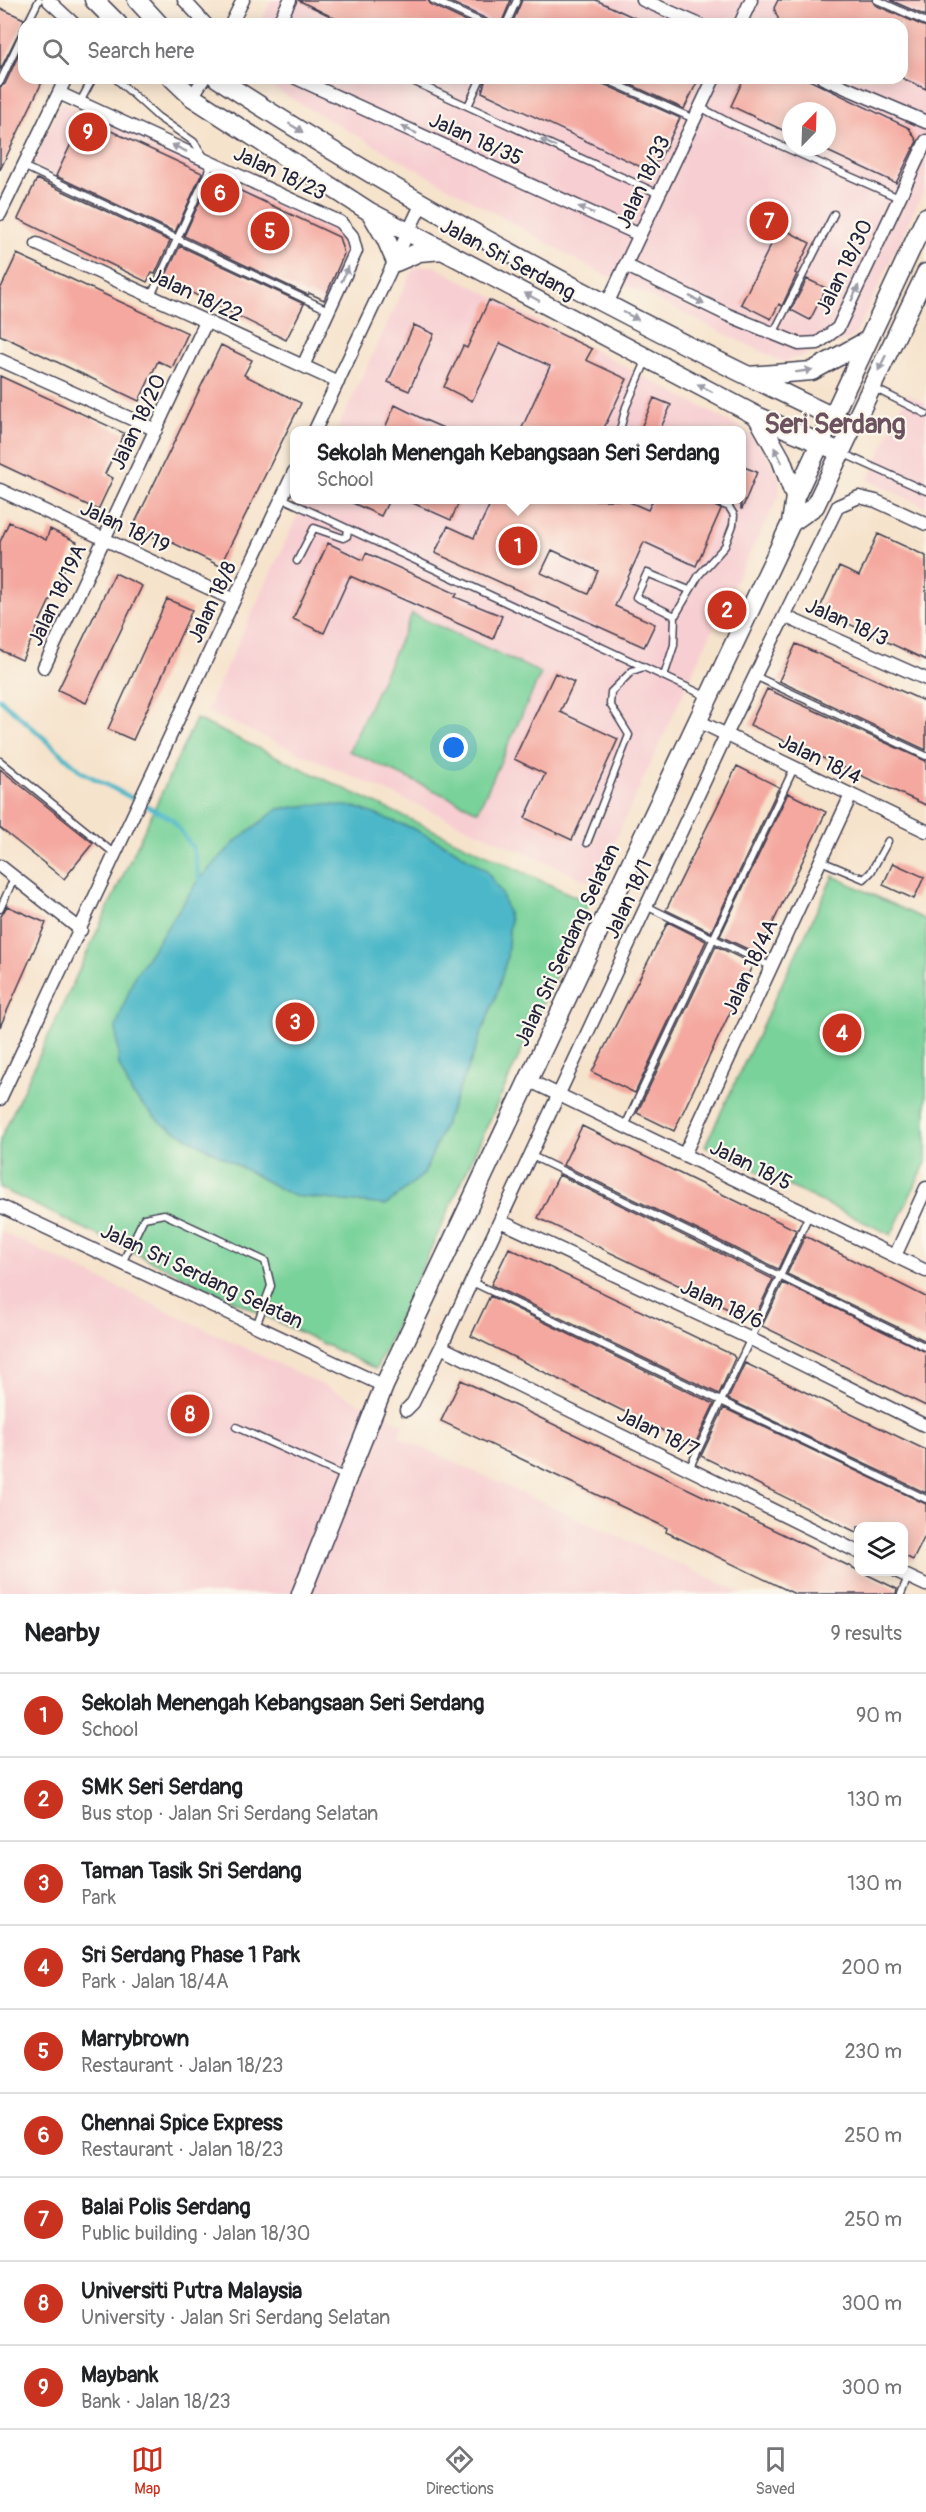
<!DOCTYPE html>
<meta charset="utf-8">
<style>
body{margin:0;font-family:Pangolin,sans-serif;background:#f2f2f2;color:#202124}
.controls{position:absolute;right:18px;bottom:18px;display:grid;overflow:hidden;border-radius:12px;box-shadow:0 3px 15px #0003}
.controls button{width:54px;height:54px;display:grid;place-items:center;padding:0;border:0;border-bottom:2px solid #e0e0e0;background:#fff;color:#202124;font:30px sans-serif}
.compass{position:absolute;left:782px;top:102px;width:54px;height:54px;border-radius:50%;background:#fff;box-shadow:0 3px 15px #0003;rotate:23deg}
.you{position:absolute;left:454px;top:748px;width:21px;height:21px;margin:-15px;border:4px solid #fff;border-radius:50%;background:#1a73e8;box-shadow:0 0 0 9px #1a73e833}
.badge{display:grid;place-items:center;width:39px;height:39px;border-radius:50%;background:#c8321e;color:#fff;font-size:20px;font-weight:700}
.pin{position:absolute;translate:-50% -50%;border:3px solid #fff;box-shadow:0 2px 6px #0006}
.popup{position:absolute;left:290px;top:426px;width:456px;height:78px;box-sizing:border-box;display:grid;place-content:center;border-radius:12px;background:#fff;filter:drop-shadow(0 2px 4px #0005);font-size:20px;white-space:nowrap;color:#757577}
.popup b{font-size:22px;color:#202124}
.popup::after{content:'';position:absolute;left:50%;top:100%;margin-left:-12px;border:12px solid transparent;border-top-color:#fff}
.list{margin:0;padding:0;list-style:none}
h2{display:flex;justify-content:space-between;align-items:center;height:78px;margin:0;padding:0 24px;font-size:26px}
h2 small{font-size:20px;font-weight:400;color:#757577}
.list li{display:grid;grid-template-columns:39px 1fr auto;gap:18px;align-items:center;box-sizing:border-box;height:84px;padding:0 24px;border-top:2px solid #e0e0e0}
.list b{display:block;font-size:22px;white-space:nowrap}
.list p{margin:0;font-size:20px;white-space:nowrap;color:#757577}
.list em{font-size:20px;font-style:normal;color:#757577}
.icon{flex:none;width:33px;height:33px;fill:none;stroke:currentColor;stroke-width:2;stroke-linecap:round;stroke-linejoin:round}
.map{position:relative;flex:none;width:926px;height:1594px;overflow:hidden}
.search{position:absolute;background:#fff;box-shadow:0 3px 15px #0003;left:18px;right:18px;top:18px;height:66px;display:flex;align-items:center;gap:15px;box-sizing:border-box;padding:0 21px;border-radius:18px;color:#757577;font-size:22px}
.sheet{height:834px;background:#fff}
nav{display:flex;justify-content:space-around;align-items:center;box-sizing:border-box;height:84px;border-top:2px solid #e0e0e0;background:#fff;font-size:16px;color:#757577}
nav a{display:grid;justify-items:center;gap:3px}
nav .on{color:#c8321e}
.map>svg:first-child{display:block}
.built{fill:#f7cfd2;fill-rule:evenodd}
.green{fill:#78d299;stroke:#4d7a6a;stroke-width:1.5}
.water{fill:#4bb7c8;stroke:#366c82;stroke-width:1.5}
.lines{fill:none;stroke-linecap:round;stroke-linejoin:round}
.stream{stroke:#4bb7c8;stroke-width:4.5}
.building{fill:#f4a89f;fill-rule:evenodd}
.lane-casing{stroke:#423f51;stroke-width:9}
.street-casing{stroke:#423f51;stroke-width:15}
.secondary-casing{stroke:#423f51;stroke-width:21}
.lane{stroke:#fff;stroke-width:6}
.street{stroke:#fff;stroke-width:12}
.secondary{stroke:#fff;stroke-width:18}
.oneway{fill:#9c9ca7}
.labels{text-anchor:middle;stroke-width:4.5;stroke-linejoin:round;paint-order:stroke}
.street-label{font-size:21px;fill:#22223b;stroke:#fbf7ec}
.district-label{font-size:27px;font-weight:bold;fill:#6c515e;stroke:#fbf7ec}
</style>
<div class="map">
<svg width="926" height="1594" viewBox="0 0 926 1594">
<rect width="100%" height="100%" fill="#fbf7ec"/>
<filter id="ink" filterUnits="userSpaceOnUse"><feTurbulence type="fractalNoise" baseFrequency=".0167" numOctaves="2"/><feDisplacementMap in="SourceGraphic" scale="12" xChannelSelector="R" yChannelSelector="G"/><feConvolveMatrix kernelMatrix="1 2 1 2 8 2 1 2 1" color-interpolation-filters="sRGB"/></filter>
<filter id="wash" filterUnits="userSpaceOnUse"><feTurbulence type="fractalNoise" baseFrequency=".008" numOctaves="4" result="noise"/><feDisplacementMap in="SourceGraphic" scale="24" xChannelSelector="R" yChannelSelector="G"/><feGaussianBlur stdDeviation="1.35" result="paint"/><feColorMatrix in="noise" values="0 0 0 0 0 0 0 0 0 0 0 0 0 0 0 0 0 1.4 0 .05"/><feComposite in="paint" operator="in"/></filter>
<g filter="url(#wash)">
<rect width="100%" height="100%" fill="#f6e3cc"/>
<path class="built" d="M271,0H926V185L854,338L783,362L595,270L271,87L268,78H902V24H260ZM791,111H827V147H791Z
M62,102L337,227L346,237L349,250L324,304L32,164Z
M421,266H434L747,431L767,456L779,478L780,494L727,598L595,884L206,711L305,500H742V430H337L413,269Z
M907,394L926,403V507L868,480Z
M0,1231L404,1424L399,1437L745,1594H0Z"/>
<path class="green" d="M412,614L541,673L478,811L349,751Z
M196,719L589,903L376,1369L0,1188V1140Z
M833,876L926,920V1162L891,1235L705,1146Z"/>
<path class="water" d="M321,804L355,807L412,828L452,848L486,870L502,894L510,920L507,958L497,993L469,1066L424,1174L386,1205L293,1196L161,1123L132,1094L119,1065L116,1027L134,977L199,879L237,840L278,809Z"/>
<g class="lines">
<path class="stream" d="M0,699L82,772L172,819L193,848L199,879"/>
</g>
<g id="blocks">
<path class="building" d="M298,0H428L431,5L472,24H346Z
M446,0H511L501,24H490L487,19Z
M522,0H596L648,24H512Z
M778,0H872L875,5L926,27V89L902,78V24H785L779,21L774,8Z
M890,0H926V16Z
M0,8L24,19L22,26L0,70Z
M24,43V78H44L0,170V87L5,84Z
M486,78H598L601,83L680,118L659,161L641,167L482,92Z
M616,78H699L684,109Z
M744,78H805L909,128L917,141L896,183L827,151V111H791V134L731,106Z
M83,118L202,173L175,232L56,176Z
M211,177L339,237L344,254L324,300L309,293L308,295L184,236Z
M37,179L170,241L155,274L152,273L147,282L18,219Z
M780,227L810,243L795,273L797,274L782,306L779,304L771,319L741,304Z
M180,246L304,304L286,340L164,279Z
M17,254L188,333L172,368L158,361L139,401L0,335V290Z
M807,279L826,288L810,320L791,310Z
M489,300L592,349L586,360L627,379L603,430H521L550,366L500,343L472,401L444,387L463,346L467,348Z
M414,325L434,334L409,391L388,382Z
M221,345L252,360L244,375L301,403L220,566L165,539L164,542L133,527Z
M0,376L124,433L105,474L113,478L98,510L0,464Z
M654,398L671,405L660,430H640Z
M395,405L425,420L448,430H384Z
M741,466L757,472L742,509H741Z
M346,500H389L381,516Z
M406,500H460L451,520Z
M492,500H625L648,510L653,500H702L721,509L696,566L644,542L615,606L655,624L644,647L435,553L448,526L474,538ZM552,550L598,571L588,594L541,573Z
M9,522L46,540L50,529L77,542L22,660L0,650V542Z
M878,534L926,556V660L819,610L839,567L859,576Z
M328,543L363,560L366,553L457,594L455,597L502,616L493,639L350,576L324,633L293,619Z
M115,573L142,586L86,703L58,690Z
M167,599L192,610L133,740L108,729Z
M796,644L926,702V750L779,681Z
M555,673L574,682L560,712L618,739L572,840L525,818L545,774L514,759Z
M767,689L926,761V805L750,725Z
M737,766L779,787L711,932L666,910Z
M0,769L93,843L64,879L0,828Z
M788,793L826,812L758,954L720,936Z
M893,863L924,877L914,899L883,885Z
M7,906L46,923L0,1027V918Z
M668,922L706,941L635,1093L592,1072Z
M716,946L753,964L674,1131L637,1113Z
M582,1126L796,1230L778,1269L563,1165Z
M559,1175L773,1279L753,1321L538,1218Z
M805,1236L926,1297V1341L787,1274Z
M509,1248L733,1355L735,1358L719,1394L491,1285Z
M783,1283L926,1352V1406L762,1326Z
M490,1296L714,1404L694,1446L471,1336Z
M745,1363L926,1450V1493L728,1399Z
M461,1380L897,1589L896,1594H795L666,1532L667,1528L441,1421Z
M724,1408L926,1504V1534L913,1560L903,1555V1527H858V1533L701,1456Z"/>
</g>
</g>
<g filter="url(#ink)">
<use href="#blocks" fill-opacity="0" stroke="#423f51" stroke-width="1.5"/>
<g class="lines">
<g class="lane-casing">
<path id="lane" d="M433,0L485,24
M877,0L926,22
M27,24L39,0
M506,24L517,0
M115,78L158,117L194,142L205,158
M406,78L659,194
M603,78L694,119
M0,82L24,31
M80,102L93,78
M468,106L481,78
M700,107L730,123L899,198
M23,166L328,310
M151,296L212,163
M773,334L834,214
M874,388L926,414
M620,430L626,407L646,361
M842,453L926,491
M282,498L708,697
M297,561L314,528L343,538L347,536L348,529
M675,616L636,597L647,573L689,590
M664,676L674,645L675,616L699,575L725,546L733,525L734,515L729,507L712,500
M755,676L926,756
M0,761L116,855
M587,843L629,735L610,704L611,692L632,671L644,667
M821,861L864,879L871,872L888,841
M646,906L772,967
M0,909L14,878
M625,1126L794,768
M530,1155L926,1347
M122,1263L144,1218L164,1214L265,1261L271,1286L256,1326
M472,1282L926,1499
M236,1427L344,1476
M689,1469L809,1215
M901,1594L908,1577"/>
</g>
<g class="street-casing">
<path id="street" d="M48,0L74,24
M184,0L206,24
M643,0L698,24
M231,24L243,0
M278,24L290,0
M740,24L751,0
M296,78L640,235
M823,78L926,122
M59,93L340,222L352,236L356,251L303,366
M192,97L204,78
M0,214L66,78
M37,244L338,382
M625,265L728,315L799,344L818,343L838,328L926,141
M607,304L714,78
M0,360L156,430
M315,430L421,205
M0,490L234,600
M784,616L926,679
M44,667L206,322
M698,721L926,831
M0,866L81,930
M528,1080L926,1271
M0,1099L294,472
M684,1155L851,795
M0,1206L384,1386
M500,1221L751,1339L926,1426
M895,1256L926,1188
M441,1347L858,1552
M406,1410L413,1403L441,1347L726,735L838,506L859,497L876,501L926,524
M898,1572L926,1585"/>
</g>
<g class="secondary-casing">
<path id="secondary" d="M94,0L118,24
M137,0L159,24
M172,78L192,97L370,212L757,416L840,452
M217,78C419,210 634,323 852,426
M371,213L386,239L396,262L419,252L443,250
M748,376L812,371L868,340
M757,416L781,459L795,497
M791,523L815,506L926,273
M301,1594L384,1386L791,523L795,497L926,217"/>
</g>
<use href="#lane" class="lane"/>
<use href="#street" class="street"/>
<use href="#secondary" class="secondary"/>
</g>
<defs><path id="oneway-solid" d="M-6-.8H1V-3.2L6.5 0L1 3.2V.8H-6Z" transform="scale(1.5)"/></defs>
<g class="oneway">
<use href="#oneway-solid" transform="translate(296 128) rotate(32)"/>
<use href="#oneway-solid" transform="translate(409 130) rotate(-156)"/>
<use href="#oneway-solid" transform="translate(548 143) rotate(-155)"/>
<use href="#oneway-solid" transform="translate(179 148) rotate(-155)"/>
<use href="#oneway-solid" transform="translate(586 210) rotate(-156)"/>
<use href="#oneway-solid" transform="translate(345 274) rotate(-65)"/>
<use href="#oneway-solid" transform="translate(855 293) rotate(-65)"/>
<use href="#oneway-solid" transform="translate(532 297) rotate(-152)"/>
<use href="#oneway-solid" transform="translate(697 300) rotate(27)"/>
<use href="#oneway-solid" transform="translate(631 316) rotate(28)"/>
<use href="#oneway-solid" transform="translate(882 363) rotate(116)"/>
<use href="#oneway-solid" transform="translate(804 371) rotate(-9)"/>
<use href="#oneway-solid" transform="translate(705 388) rotate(-152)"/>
<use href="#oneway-solid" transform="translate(778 455) rotate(-117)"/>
</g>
</g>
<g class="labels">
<g class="street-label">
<text transform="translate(476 139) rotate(24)" y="7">Jalan 18/35</text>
<text transform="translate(280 173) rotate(25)" y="7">Jalan 18/23</text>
<text transform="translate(643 182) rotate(-65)" y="7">Jalan 18/33</text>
<text transform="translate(508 259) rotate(28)" y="7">Jalan Sri Serdang</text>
<text transform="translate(844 267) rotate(-64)" y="7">Jalan 18/30</text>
<text transform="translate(196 295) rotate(25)" y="7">Jalan 18/22</text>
<text transform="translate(138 422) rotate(-65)" y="7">Jalan 18/20</text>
<text transform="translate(125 527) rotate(25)" y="7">Jalan 18/19</text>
<text transform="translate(57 595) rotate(-65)" y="7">Jalan 18/19A</text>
<text transform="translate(212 602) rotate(-65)" y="7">Jalan 18/8</text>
<text transform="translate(847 622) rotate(24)" y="7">Jalan 18/3</text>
<text transform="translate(820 759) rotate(26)" y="7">Jalan 18/4</text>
<text transform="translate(628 899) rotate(-65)" y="7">Jalan 18/1</text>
<text transform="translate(567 945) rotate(-65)" y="7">Jalan Sri Serdang Selatan</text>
<text transform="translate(750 967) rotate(-65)" y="7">Jalan 18/4A</text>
<text transform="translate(751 1165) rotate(26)" y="7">Jalan 18/5</text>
<text transform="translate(202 1276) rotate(25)" y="7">Jalan Sri Serdang Selatan</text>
<text transform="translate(722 1304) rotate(25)" y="7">Jalan 18/6</text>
<text transform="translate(658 1432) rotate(26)" y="7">Jalan 18/7</text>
</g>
<g class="district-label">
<text x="835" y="433">Seri Serdang</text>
</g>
</g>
</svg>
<div class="controls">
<button><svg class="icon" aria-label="layers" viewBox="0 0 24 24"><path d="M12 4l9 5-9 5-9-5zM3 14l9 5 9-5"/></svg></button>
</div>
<svg class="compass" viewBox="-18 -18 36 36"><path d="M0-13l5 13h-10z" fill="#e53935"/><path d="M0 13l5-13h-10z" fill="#757577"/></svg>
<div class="you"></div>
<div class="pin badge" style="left:518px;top:546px">1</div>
<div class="popup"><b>Sekolah Menengah Kebangsaan Seri Serdang</b>School</div>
<div class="pin badge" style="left:727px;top:610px">2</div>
<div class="pin badge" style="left:295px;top:1022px">3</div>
<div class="pin badge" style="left:842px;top:1033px">4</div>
<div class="pin badge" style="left:270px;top:231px">5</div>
<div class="pin badge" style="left:220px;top:193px">6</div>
<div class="pin badge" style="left:769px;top:221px">7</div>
<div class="pin badge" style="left:190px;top:1414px">8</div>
<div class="pin badge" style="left:88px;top:132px">9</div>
<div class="search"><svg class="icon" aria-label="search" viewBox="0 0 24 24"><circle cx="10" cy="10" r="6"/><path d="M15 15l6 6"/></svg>Search here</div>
</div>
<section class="sheet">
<h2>Nearby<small>9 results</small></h2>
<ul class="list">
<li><span class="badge">1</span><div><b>Sekolah Menengah Kebangsaan Seri Serdang</b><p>School</p></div><em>90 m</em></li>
<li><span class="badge">2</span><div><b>SMK Seri Serdang</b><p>Bus stop · Jalan Sri Serdang Selatan</p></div><em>130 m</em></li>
<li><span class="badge">3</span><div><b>Taman Tasik Sri Serdang</b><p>Park</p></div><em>130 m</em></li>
<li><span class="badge">4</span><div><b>Sri Serdang Phase 1 Park</b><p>Park · Jalan 18/4A</p></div><em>200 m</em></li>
<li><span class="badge">5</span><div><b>Marrybrown</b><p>Restaurant · Jalan 18/23</p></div><em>230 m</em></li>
<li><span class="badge">6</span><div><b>Chennai Spice Express</b><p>Restaurant · Jalan 18/23</p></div><em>250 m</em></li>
<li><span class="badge">7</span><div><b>Balai Polis Serdang</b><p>Public building · Jalan 18/30</p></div><em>250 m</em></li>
<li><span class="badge">8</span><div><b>Universiti Putra Malaysia</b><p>University · Jalan Sri Serdang Selatan</p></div><em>300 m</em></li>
<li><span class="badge">9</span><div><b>Maybank</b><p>Bank · Jalan 18/23</p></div><em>300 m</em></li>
</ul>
</section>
<nav>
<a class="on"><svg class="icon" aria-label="map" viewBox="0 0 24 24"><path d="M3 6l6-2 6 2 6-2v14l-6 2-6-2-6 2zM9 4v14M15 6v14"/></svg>Map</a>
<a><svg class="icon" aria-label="directions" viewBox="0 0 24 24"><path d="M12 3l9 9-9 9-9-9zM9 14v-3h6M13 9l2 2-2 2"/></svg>Directions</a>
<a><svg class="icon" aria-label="saved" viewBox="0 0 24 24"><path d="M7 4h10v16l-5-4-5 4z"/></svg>Saved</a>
</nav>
